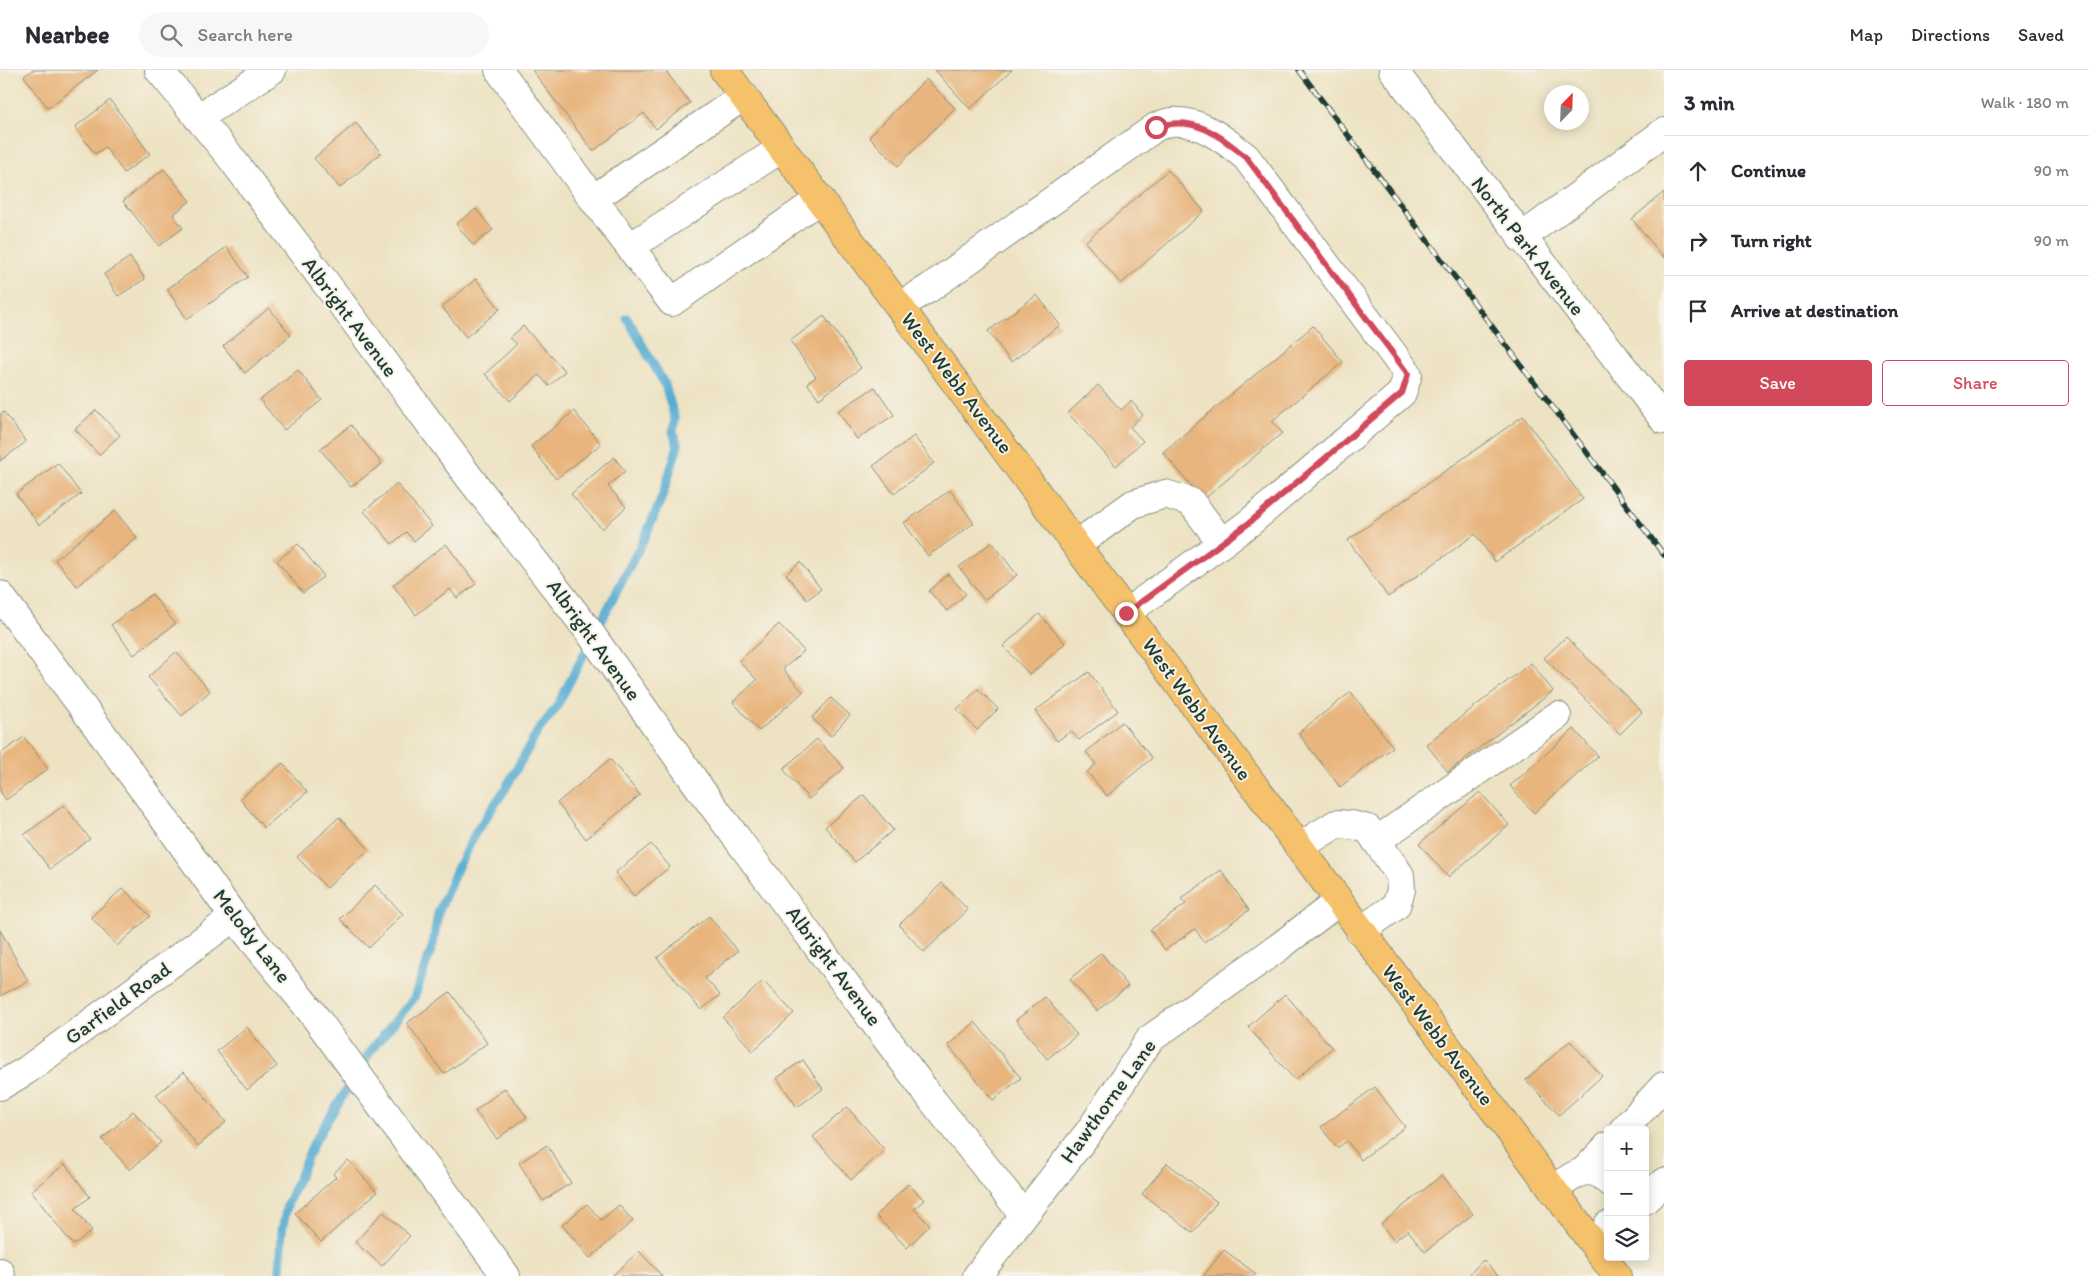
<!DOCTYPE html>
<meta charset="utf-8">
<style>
body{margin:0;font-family:Itim,sans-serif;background:#f7f7f7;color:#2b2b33}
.controls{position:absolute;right:15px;bottom:15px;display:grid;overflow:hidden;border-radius:5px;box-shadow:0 2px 12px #0003}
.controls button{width:45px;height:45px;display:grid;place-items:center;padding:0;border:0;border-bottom:1px solid #e1e1e2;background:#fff;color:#2b2b33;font:25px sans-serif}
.compass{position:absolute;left:1544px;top:15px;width:45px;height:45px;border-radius:50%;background:#fff;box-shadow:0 2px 12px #0003;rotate:23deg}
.stop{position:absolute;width:15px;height:15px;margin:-11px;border:4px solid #d1495b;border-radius:50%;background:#fff}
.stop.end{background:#d1495b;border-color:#fff;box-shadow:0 1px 5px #0008}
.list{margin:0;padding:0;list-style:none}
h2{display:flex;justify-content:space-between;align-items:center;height:65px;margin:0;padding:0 20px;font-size:21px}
h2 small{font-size:16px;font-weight:400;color:#7c7c81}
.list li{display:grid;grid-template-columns:32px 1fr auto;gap:15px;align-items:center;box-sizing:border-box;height:70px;padding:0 20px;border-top:1px solid #e1e1e2}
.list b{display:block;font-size:19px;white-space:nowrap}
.list em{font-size:16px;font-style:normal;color:#7c7c81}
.actions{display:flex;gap:10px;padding:15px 20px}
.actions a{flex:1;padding:11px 0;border:1px solid #d1495b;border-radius:5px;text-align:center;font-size:18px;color:#d1495b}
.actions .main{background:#d1495b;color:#fff}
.icon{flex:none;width:28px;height:28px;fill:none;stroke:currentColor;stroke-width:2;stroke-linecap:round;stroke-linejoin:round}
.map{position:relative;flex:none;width:1664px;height:1206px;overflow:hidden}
header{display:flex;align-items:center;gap:30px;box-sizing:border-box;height:70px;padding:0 25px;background:#fff;border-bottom:1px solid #e1e1e2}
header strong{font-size:24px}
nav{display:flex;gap:28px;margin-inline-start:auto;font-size:18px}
.search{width:350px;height:45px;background:#f7f7f7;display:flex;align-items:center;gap:12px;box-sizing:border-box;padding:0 18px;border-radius:28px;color:#7c7c81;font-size:19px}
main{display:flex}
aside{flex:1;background:#fff}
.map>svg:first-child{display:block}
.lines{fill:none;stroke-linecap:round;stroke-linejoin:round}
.stream{stroke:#56acd2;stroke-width:9}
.building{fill:#e8b57e}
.minor-casing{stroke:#86907b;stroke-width:30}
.highway-casing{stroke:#86907b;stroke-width:30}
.minor{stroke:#fff;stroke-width:28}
.highway{stroke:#f5c16b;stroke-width:28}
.rail-casing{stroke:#1f3d34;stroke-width:5.5}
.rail{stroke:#f7f3e8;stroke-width:4;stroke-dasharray:11;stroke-linecap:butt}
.route{stroke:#d1495b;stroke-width:6}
.labels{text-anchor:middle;stroke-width:4;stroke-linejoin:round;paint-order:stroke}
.street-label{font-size:21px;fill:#1f3d34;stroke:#f7f3e8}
</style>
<header>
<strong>Nearbee</strong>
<div class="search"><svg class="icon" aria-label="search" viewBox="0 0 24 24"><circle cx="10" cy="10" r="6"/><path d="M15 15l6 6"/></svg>Search here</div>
<nav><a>Map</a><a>Directions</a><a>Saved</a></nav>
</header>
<main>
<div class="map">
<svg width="1664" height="1206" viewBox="0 0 1664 1206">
<rect width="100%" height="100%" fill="#f7f3e8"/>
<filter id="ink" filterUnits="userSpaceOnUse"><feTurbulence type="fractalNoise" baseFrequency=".02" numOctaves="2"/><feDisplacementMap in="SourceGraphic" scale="10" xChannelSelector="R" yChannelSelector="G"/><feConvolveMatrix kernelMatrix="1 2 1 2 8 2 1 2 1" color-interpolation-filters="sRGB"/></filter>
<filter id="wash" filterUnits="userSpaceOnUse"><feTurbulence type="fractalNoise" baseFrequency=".0096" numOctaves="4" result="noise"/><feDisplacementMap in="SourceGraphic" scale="20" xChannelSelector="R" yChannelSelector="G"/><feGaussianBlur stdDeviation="1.12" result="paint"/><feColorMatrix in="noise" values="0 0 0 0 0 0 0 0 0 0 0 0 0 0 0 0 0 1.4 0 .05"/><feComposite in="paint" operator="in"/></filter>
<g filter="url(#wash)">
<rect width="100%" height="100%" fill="#ede2c2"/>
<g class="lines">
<path class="stream" d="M280,1206L282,1160L287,1135L313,1074L372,979L414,928L433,875L438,843L457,799L476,762L504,721L538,661L556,638L645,467L662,427L678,376L673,362L675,349L665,315L627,248"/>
</g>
<g id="blocks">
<path class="building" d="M33,0H98L48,38L24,6Z
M532,0H665L690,33L656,59L644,43L593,81Z
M935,0H1012L970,39Z
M926,9L955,38L898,96L869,67Z
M110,30L150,84L124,103L105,77L95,84L75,57Z
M356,53L381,83L340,118L314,88Z
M164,99L190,131L173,145L183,158L159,176L123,131Z
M1168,100L1204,141L1121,214L1085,172Z
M1664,122V188L1632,149Z
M476,139L493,160L473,175L456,154Z
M227,177L248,207L187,249L167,219Z
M130,187L145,209L118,226L104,204Z
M476,209L500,239L466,267L442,237Z
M1037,225L1060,255L1011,292L988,261Z
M269,238L291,265L245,303L223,276Z
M824,246L861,298L819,329L807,313L816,307L790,271Z
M523,256L565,301L549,316L539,305L510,331L485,304L517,274L510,268Z
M1313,256L1343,292L1272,351L1282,363L1203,430L1163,382Z
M298,300L322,330L284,360L260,330Z
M1098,315L1121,340L1131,331L1143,345L1130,357L1143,371L1116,396L1068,343Z
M875,317L894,345L857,369L838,341Z
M96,340L120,365L99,385L75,359Z
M574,341L601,374L556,409L531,376Z
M4,342L26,372L0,391V345Z
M1523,346L1583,429L1495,492L1475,464L1388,527L1348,470Z
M351,355L382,394L351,417L320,379Z
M914,366L934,393L894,424L873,396Z
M614,387L625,401L608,416L626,437L602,459L571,424Z
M58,393L81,424L39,455L16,424Z
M397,414L432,456L414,471L406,462L392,474L364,441Z
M950,420L974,453L928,486L904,453Z
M115,441L137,468L77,516L55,490Z
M992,472L1017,505L984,530L959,497Z
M298,474L324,506L303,523L277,491Z
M446,474L476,514L457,528L450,519L416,545L393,515Z
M800,492L821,519L807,530L786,504Z
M948,504L966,524L947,541L929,521Z
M152,524L175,554L134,585L111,555Z
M1039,544L1065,573L1030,605L1003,576Z
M779,554L804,581L783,599L803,622L759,661L733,632L757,610L739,591Z
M1566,567L1642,642L1620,664L1544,588Z
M176,582L210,621L182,646L148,607Z
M1531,593L1553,621L1448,702L1426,674Z
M1089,602L1118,641L1079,670L1071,661L1057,671L1035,641Z
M978,619L998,639L977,660L957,639Z
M1351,622L1393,677L1340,717L1298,663Z
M831,628L850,645L831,666L812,648Z
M1122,652L1152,688L1107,726L1087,702L1096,694L1086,682Z
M1574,659L1598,686L1534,743L1510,716Z
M24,667L48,699L6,730L0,721V684Z
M817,669L844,698L809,729L783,699Z
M610,689L640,725L586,769L557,733Z
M283,693L307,722L264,758L240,729Z
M1480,722L1509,755L1448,807L1419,774Z
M864,725L893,760L855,792L825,757Z
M64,735L90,769L50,799L24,765Z
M339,747L369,779L327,818L297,787Z
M651,774L670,797L634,826L615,803Z
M1221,800L1249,840L1204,872L1195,859L1165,880L1150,860L1186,834L1181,829Z
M942,813L968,840L924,882L899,855Z
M375,815L403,844L369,878L340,849Z
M123,818L150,846L117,876L91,847Z
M709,846L738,881L705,908L720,925L701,940L657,888Z
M0,860L28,911L0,926Z
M1101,883L1128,916L1097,941L1070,909Z
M763,911L794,943L753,981L723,948Z
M450,922L487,973L444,1004L407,953Z
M1285,924L1332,978L1295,1010L1248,957Z
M1045,927L1077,965L1047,989L1016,950Z
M975,952L1021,1008L993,1030L948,975Z
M247,957L277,996L247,1020L217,981Z
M1570,971L1602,1006L1559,1045L1526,1010Z
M803,990L823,1019L797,1037L777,1008Z
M184,1002L226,1052L198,1076L156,1025Z
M1375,1017L1405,1057L1361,1090L1347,1071L1337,1078L1321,1057Z
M505,1018L527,1047L497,1069L475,1041Z
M847,1037L885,1080L851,1110L813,1067Z
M133,1041L161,1072L130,1100L102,1069Z
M547,1075L571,1113L543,1131L519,1093Z
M348,1090L377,1122L321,1172L295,1143L336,1107L333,1104Z
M1167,1093L1217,1132L1193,1163L1142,1124Z
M65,1094L90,1127L75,1139L92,1161L73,1175L31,1121Z
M1442,1105L1473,1144L1425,1182L1408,1160L1394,1171L1381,1154Z
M908,1114L924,1130L914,1139L930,1155L907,1178L876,1146Z
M587,1134L601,1150L619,1135L633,1151L590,1188L562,1155Z
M383,1142L410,1166L382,1196L355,1172Z
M1224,1180L1256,1204L1254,1206H1203Z
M639,1181L662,1206H612Z
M1483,1190L1499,1206H1468Z"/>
</g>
</g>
<g filter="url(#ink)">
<use href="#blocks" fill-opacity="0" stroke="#86907b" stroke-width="1"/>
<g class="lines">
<g class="minor-casing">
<path id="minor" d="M159,0L228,84L353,249L469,407L588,560L701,720L933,1031L1023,1144
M499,0L593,129L744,26
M1393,0L1664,350
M198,48L272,0
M593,129L672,232L820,129
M1521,168L1664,62
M630,177L782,78
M899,236L928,219L1156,57C1161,55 1167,52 1172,52C1200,50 1225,70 1246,87L1408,304L1402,323L1249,453L1222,473
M1076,475L1133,434L1165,424L1191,432L1222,473L1126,543
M0,525L148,726L234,847L310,940L506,1206
M1376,771L1557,646
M1299,777L1336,754L1352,755L1368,759L1400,805L1401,820L1396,836L1360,861
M0,1016L27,1000L234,847
M1623,1060L1664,1016
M1584,1101L1608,1076
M1553,1120C1571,1107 1589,1090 1608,1111
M1645,1130L1664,1112
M1599,1182L1608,1155
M0,1202L1,1206
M977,1206L1091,1059L1150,969L1279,877L1339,831"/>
</g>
<g class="highway-casing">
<path id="highway" d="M724,0L1617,1206"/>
</g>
<use href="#minor" class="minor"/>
<use href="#highway" class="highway"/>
<g class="rail-casing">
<path id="rail" d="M1299,0L1664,485"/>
</g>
<use href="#rail" class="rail"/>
</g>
</g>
<g class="lines" filter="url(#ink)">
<path class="route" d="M1126,543L1249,453L1402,323L1408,304L1246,87C1218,64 1194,45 1156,57"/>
</g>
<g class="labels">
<g class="street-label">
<text transform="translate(1528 176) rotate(52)" y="7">North Park Avenue</text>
<text transform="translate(350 247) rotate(53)" y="7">Albright Avenue</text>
<text transform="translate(957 313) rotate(53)" y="7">West Webb Avenue</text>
<text transform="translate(594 570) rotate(54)" y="7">Albright Avenue</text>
<text transform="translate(1197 639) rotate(54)" y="7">West Webb Avenue</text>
<text transform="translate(252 866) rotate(52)" y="7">Melody Lane</text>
<text transform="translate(834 896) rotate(53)" y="7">Albright Avenue</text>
<text transform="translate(118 933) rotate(-36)" y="7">Garfield Road</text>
<text transform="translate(1438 965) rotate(53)" y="7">West Webb Avenue</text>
<text transform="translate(1108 1031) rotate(-54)" y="7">Hawthorne Lane</text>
</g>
</g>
</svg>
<div class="controls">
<button>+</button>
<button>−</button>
<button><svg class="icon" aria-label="layers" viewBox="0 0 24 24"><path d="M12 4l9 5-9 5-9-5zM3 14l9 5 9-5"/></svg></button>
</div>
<svg class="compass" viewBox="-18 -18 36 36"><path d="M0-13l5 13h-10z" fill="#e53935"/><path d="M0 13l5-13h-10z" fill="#7c7c81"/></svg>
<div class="stop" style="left:1156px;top:57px"></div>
<div class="stop end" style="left:1126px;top:543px"></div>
</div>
<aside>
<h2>3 min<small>Walk · 180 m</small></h2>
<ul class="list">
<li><svg class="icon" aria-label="ahead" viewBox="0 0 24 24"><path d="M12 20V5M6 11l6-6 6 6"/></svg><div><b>Continue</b></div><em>90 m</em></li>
<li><svg class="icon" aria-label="right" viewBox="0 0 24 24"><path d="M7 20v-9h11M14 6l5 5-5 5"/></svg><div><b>Turn right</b></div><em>90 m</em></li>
<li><svg class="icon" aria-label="arrive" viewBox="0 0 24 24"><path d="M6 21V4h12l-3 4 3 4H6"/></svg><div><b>Arrive at destination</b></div></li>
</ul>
<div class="actions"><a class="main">Save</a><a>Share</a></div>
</aside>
</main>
